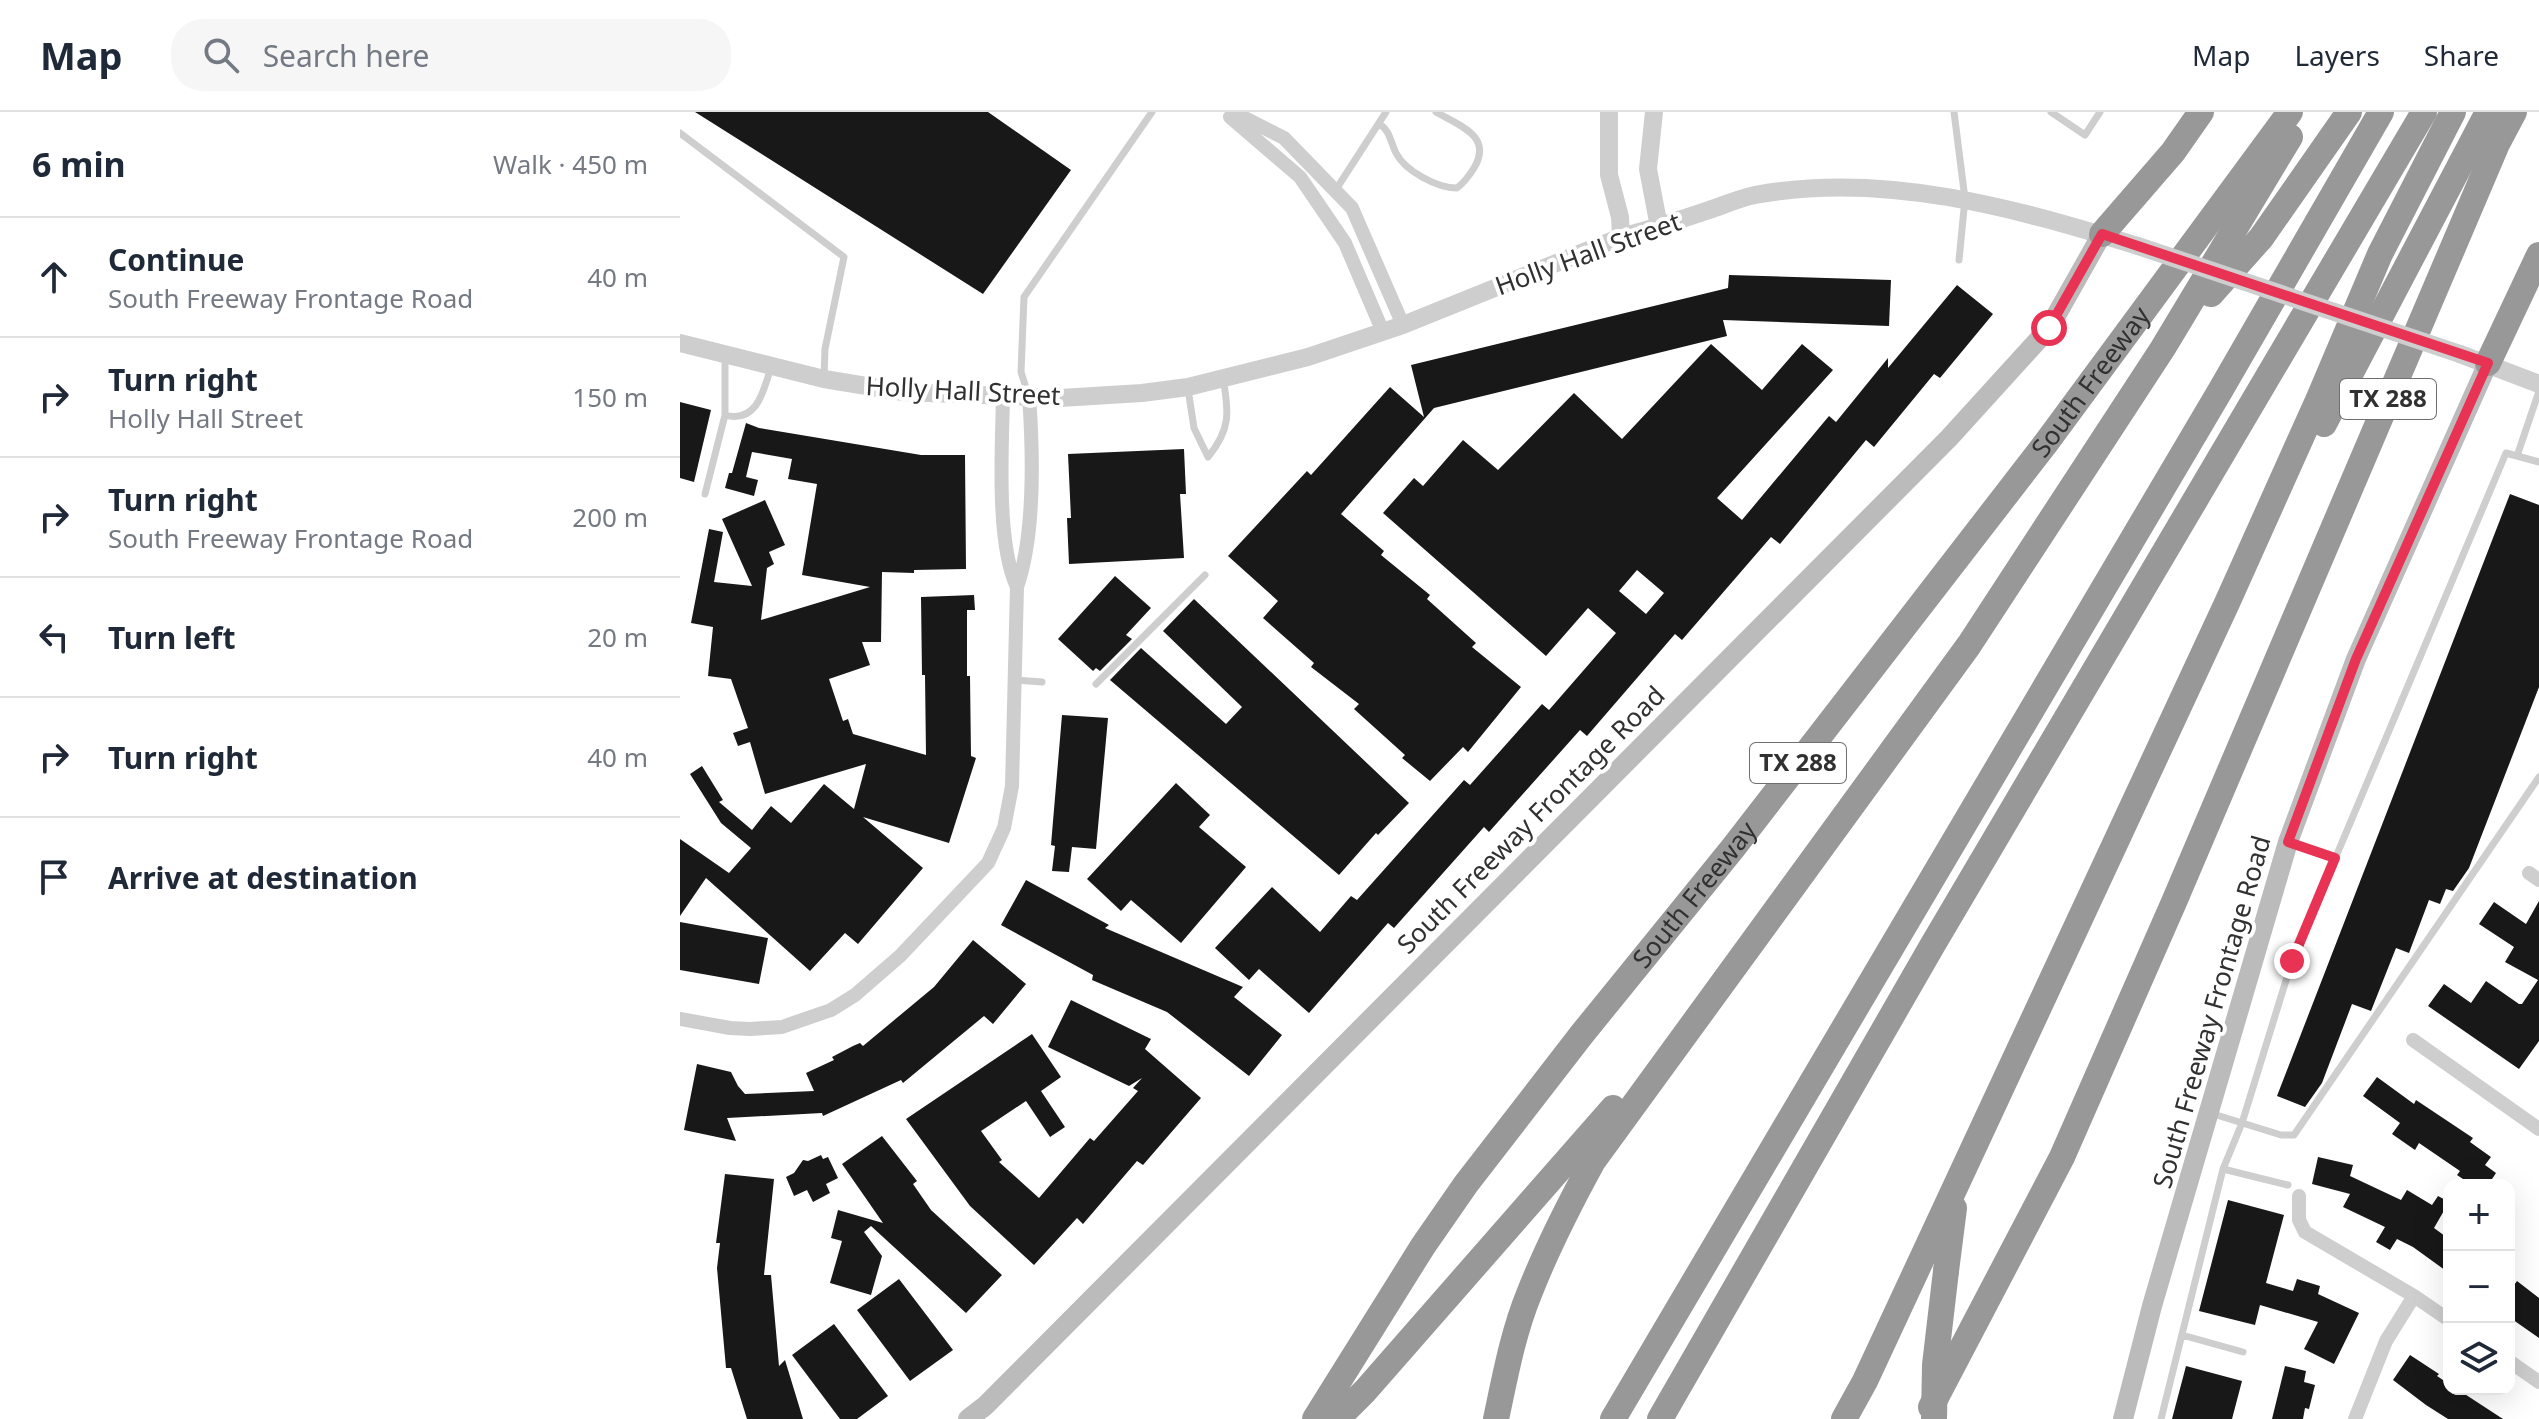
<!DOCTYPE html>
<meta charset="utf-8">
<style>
body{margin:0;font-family:"Noto Sans",sans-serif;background:#f6f6f7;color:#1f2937}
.controls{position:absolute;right:24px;bottom:24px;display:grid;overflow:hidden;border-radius:16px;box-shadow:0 8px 32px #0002}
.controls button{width:72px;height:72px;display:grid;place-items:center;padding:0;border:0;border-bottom:2px solid #e0e1e3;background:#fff;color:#1f2937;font:40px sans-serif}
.stop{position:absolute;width:24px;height:24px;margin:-18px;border:6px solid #e83354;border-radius:50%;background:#fff}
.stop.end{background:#e83354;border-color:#fff;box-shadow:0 2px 8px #0008}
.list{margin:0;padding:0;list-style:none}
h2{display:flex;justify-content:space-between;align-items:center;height:104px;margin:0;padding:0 32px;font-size:34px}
h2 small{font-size:26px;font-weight:400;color:#747a83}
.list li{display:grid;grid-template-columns:52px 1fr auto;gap:24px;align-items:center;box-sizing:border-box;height:120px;padding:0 32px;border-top:2px solid #e0e1e3}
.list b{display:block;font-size:30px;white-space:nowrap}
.list p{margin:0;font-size:26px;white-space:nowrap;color:#747a83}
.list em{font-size:26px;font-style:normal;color:#747a83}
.icon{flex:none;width:44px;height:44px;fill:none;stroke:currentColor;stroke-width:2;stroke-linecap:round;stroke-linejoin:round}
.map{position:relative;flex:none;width:1859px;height:1307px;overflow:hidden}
header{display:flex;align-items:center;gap:48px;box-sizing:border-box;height:112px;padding:0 40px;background:#fff;border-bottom:2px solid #e0e1e3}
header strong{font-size:38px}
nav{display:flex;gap:44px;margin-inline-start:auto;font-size:28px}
.search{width:560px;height:72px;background:#f6f6f7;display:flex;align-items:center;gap:20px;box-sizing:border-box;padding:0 28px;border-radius:32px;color:#747a83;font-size:30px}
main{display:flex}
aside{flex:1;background:#fff}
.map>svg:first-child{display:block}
.building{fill:#181818;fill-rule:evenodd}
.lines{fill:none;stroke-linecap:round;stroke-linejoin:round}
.service{stroke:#cecece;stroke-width:7}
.minor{stroke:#cecece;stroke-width:14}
.tertiary{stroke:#cecece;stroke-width:18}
.secondary{stroke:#bbb;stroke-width:20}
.motorway{stroke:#989898;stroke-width:26}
.tertiary-bridge{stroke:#cecece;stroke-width:18}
.motorway-bridge{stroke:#989898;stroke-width:26}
.route{stroke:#e83354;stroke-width:10}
.labels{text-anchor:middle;stroke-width:8;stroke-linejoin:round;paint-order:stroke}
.shield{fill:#fff;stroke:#6f6f6f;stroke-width:2}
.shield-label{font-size:24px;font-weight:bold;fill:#313131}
.street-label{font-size:26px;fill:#313131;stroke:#fff}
</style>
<header>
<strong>Map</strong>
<div class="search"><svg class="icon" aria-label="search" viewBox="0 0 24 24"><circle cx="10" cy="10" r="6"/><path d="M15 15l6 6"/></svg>Search here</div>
<nav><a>Map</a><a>Layers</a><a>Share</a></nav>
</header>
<main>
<aside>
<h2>6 min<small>Walk · 450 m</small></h2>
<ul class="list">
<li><svg class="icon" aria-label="ahead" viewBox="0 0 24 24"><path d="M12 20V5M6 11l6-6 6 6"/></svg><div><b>Continue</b><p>South Freeway Frontage Road</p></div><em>40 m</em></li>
<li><svg class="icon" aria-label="right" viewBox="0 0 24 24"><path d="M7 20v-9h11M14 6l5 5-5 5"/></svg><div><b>Turn right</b><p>Holly Hall Street</p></div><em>150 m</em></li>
<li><svg class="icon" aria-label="right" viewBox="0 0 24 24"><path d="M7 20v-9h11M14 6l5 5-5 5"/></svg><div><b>Turn right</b><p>South Freeway Frontage Road</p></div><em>200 m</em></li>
<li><svg class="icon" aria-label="left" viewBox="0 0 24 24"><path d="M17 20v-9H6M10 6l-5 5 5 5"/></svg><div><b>Turn left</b></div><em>20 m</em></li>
<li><svg class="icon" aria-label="right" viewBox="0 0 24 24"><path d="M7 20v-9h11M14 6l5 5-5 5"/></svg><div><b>Turn right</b></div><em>40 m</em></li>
<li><svg class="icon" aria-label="arrive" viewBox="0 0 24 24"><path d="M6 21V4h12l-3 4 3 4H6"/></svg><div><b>Arrive at destination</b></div></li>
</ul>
</aside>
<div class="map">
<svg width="1859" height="1307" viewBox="0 0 1859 1307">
<rect width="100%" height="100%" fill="#fff"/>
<path class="building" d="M15,0H308L391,58L303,182Z
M1049,163L1211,168L1209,214L1043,208L1047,224L754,296L661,402L704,439L701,443L750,483L747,487L796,531L792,535L841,575L788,640L783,635L750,669L722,646L725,643L674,597L679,592L631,555L634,551L583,506L598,489L548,444L627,359L631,363L710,275L744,305L731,253L1048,176Z
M1277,173L1313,202L1260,266L1254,262L1194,335L1186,328L1100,432L1091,425L1002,528L995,522L907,624L900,618L809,720L804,715L714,816L708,811L629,901L579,857L569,868L535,836L592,775L640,820L671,784L677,788L784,668L790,673L862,592L869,598L936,521L908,496L866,544L703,401L734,366L743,374L783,328L818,358L894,281L942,327L1031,232L1082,278L1122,232L1153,258L1037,386L1062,408L1149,304L1156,310L1208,246V256ZM957,458L984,481L966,502L939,479Z
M0,290L31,298L14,370L0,366Z
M66,311L79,316L241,343H285L286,457L234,458V461L202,460L201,530H182L190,553L149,567L163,609L168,607L173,622L246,643L245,563H242L241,485L294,483L295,498H287V564H290L291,644L296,646L269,731L183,705L243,756L178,832L165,821L130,859L26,766L0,804V727L49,761L71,736L41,711L10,662L22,654L43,688L39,690L72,718L91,694L111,711L144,672L174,697L186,652L85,682L70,630L58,634L53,621L68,616L51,567L28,564L33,515L11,511L29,417L43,420L34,470L72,474L42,407L85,388L105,433L89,440L94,452L87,456L81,508L190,475L122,463L137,372L108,367L112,347L72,340L66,365L78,368L74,384L45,376L49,361H52Z
M504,337L506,382H500L504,446L389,452L387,406H391L388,342Z
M1830,382L1859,393V575L1789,756L1773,779L1766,777L1760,792L1749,788L1729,841L1716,836L1691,899L1672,892L1642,971L1625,995L1597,984Z
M435,464L471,496L446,523L452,527L420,559L416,556L413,559L378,527Z
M514,487L729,691L698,723L696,721L659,763L430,568L461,536L546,612L562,595L483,519Z
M382,603L428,606L416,737L392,735L389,760L372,759L375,734L371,733Z
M496,671L530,703L519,715L566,755L501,831L451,788L441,799L407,767Z
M346,768L429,813L425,816L563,875L554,885L602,923L569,964L487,900L412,868L413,863L321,813Z
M1859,789V929L1839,957L1748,894L1764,872L1791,891L1806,869L1839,892H1842L1858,868L1825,850L1834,835L1799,812L1814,790L1846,812Z
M0,810L88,826L79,872L0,858Z
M293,828L346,872L313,912L304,904L223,971L221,968L143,1004L142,1001L47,1006L56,1029L4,1018L17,952L51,960L58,974L65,982L134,979L126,961L154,948L152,945L173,934L180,931L183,934L254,875Z
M391,888L471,927L465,937L521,986L463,1053L457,1049L403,1112L397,1106L354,1153L290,1094L226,1007L352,922L381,965L361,979L385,1015L370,1025L346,989L301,1019L322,1048L319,1050L359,1086L410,1026L414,1029L458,979L453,976L462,966L449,974L368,935Z
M1697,965L1734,992L1736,988L1793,1026L1790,1030L1811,1045L1805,1053L1816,1061L1808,1073H1792L1777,1063L1780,1059L1739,1031L1735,1038L1712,1022L1720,1011L1683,984Z
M202,1024L237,1069L233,1072L251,1098L322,1163L286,1201L191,1114L184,1120L202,1144L191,1183L150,1171L162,1129L151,1126L158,1098L203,1111L162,1052Z
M141,1043L143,1047L148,1045L158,1066L146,1072L150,1081L133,1090L127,1078L114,1084L106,1065L114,1061L123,1048L128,1049Z
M1638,1045L1673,1053L1670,1064L1721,1088L1727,1078L1752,1093L1758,1084L1769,1090L1754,1116L1769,1127V1161L1733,1135L1717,1127L1710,1138L1696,1130L1705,1115L1663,1095L1670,1082L1632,1072Z
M45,1062L94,1067L84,1163H91L99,1254L105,1248L123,1307H67L51,1256H46L37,1156L40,1131H36Z
M1548,1088L1604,1103L1586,1171L1613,1179L1617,1167L1640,1174L1638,1182L1679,1201L1654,1252L1624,1237L1638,1210L1580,1193L1575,1213L1519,1199Z
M219,1167L273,1238L230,1269L177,1198Z
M1837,1169L1859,1186V1226L1829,1205V1180Z
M154,1212L208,1284L177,1307H160L112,1243Z
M1730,1243L1759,1262L1757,1264L1769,1272V1277H1777L1823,1307H1768L1746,1293L1713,1268Z
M1506,1254L1562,1269L1552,1307H1492Z
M1605,1254L1626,1259L1624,1270L1635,1273L1629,1297L1625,1296L1623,1307H1592Z"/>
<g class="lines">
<path class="service" d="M1274,0L1285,87L1279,148
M1371,0L1405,23L1420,0
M700,12C711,21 710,29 716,41C725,59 757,76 777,76C785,70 789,64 794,56C813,24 780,14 756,0
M0,21L164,145L145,237L144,265
M655,79L706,0
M45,245V303C77,312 84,278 91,255
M508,277L514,316L528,345C551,317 549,300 543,266
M348,282L341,260L344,185L472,0
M1837,344L1859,279
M25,382L45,303
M336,568L362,570
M416,572L525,463
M1610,731L1655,746
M1530,1001L1601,1023H1614L1859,665
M1543,1057L1608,1073
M1502,1223L1563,1240
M1481,1307L1543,1057L1562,1011L1612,849L1826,341L1859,350"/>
<path class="minor" d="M553,0L604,26L672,96L723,213
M550,5L620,65L665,131L703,220
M323,285C322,335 316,431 337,475
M1849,761L1859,768
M0,907L50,916L70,917L102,915L151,898L175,883L220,844L308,751L324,716L332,674L337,475C355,423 353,339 349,284
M1733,928L1859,1017
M1619,1084V1108L1625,1120L1734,1184L1769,1208
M1829,1249L1859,1270
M1675,1307L1706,1229L1734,1184"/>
<path class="tertiary" d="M929,0V63L940,105L941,125
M974,0L968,57L979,115
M0,231L144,267L223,280L380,286L462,281L508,275L628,245L723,213L941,125C971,117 1000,108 1029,98C1044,93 1060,86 1075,83C1204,59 1335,96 1458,134
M1780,242L1859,272"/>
<path class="secondary" d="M288,1307L305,1294L1269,326L1369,216L1422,122
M1443,1307L1472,1194L1608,730L1676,547L1808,251"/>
<g class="motorway">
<path d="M1422,122L1493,40L1521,0"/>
<path d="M1531,182L1581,126L1669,0"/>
<path d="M1808,251L1859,143"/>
<path d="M1644,312L1808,0"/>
<path d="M1266,1159L1274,1096"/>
<path d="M1251,1295L1382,1045L1494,790L1817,32L1834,0"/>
<path id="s1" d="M635,1307L743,1134L786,1072L902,922L1053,736L1366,331L1610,0"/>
<path d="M657,1307L685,1279L933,996"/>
<path d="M816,1307C825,1265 833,1221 849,1182C867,1136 890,1091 913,1049L1289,533L1483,236L1610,25"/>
<path d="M933,1307L1540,279L1701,0"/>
<path d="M980,1307L1252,834L1744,0"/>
<path d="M1164,1307L1185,1269L1547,491L1639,286L1700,142L1773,0"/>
</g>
<path class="tertiary-bridge" d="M1458,134L1780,242"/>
<path class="motorway-bridge" d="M1254,1307L1255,1253L1266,1159"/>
</g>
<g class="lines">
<path class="route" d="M1369,216L1422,122L1808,251L1676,547L1608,730L1655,746L1612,849"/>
</g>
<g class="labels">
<g class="shield">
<rect x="1660" y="267" width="96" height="40" rx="6"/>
<rect x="1070" y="631" width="96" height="40" rx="6"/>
</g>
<g class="shield-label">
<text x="1708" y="295">TX 288</text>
<text x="1118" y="659">TX 288</text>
</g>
<g class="street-label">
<text transform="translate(908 142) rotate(-20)" y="9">Holly Hall Street</text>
<text dy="9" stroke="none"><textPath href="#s1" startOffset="1296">South Freeway</textPath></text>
<text transform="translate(283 279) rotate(3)" y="9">Holly Hall Street</text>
<text transform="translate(851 708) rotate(-45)" y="9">South Freeway Frontage Road</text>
<text dy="9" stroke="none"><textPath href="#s1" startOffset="648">South Freeway</textPath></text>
<text transform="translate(1532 900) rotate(-74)" y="9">South Freeway Frontage Road</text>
</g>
</g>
</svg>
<div class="controls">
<button>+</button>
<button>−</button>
<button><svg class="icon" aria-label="layers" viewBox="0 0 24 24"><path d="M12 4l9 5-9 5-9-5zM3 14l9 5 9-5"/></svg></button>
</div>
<div class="stop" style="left:1369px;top:216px"></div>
<div class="stop end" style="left:1612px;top:849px"></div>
</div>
</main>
